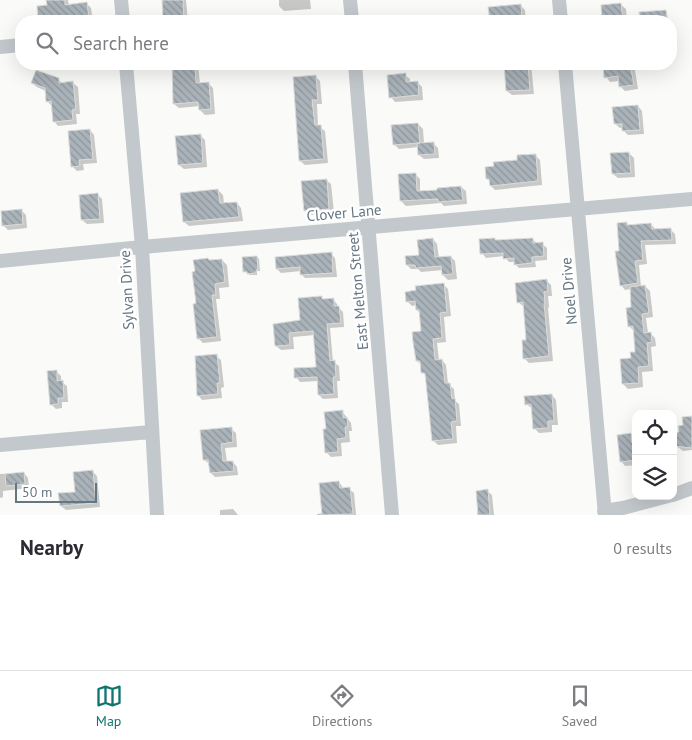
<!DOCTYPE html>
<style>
body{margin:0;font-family:"PT Sans",sans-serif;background:#f2f2f3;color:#2b2b33}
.controls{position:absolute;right:15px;bottom:15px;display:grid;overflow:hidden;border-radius:10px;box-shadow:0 5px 20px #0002}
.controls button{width:45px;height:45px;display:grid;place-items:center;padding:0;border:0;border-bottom:1px solid #e1e1e2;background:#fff;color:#2b2b33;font:25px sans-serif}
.scale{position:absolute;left:15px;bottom:12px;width:82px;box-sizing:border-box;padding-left:5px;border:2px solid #657683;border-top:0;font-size:14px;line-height:18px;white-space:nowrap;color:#657683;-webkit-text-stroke:4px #fff;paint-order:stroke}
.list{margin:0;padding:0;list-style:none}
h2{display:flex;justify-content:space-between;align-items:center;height:65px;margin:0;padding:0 20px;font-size:21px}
h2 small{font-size:16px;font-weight:400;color:#7c7c81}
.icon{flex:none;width:28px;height:28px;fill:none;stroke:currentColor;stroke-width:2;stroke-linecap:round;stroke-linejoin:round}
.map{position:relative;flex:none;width:692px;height:515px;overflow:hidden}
.search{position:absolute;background:#fff;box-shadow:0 5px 20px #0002;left:15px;right:15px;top:15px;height:55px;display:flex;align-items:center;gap:12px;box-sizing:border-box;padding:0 18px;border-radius:20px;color:#7c7c81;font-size:19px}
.sheet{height:155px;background:#fff}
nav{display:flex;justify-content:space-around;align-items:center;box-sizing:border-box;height:70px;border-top:1px solid #e1e1e2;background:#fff;font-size:14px;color:#7c7c81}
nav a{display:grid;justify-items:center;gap:2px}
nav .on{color:#0f766e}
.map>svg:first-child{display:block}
.shadow{fill:#0003}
.building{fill:url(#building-back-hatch);stroke:#dcdcda}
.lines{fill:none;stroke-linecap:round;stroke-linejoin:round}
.street{stroke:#c3c8cc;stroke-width:14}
.labels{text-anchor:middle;stroke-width:5;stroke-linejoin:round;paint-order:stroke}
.street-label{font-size:15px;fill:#657683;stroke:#fff}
</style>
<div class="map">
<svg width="692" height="515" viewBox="0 0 692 515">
<defs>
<pattern id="building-back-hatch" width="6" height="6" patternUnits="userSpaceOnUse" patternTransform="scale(1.25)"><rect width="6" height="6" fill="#aab3b9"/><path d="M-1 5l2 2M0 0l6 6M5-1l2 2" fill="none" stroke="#8e969c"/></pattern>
</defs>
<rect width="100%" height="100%" fill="#fafaf8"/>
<path class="shadow" d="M47,0H68L69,6L87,4L91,8L93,21H39L38,7L48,6Z
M163,0H186L188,21H164Z
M279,0H310L311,9L284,11L279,6Z
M621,5L626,9L627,21H603L602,6Z
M521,6L525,10L526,21H491L490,8Z
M666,11L667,13L668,21H641V13Z
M173,64H198L200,84L208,83L213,88L215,114L205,115L200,110V106L179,108L174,104L175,86Z
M492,64H531L534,94L512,95L507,91L505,68H497Z
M605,64H634L638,89L625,91L620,86V81L610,82L606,77Z
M405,75L410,79V83L417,82L422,87L423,100L395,102L391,97Z
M316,77L320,81L322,104H317L318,126L325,131L328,163L305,165L300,161Z
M58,79L63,84L73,83L78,87L80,114H76L77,124L58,126L54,121L52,106L47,101L46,91L37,87L32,83Z
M638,106L642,111L644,134L628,135L624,131L623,128H620L615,124Z
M418,124L423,129L424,144L433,143L438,148L439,158L424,159L419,155V147L399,149L394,144Z
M90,130L94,135L97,163L83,164L84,170L77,171L72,166Z
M200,135L205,140L207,167L184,169L179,165Z
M629,153L634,158L635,177L618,178L613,174Z
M535,155L540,160L542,185L495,190L491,186L490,182L487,178L519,161Z
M415,174L420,179V192L461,187L466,191L467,204L444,206L441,203L406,206L401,201Z
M326,180L331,184L334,213L310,215L305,210Z
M218,190L223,195L224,204L237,203L241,208L243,221L189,226L184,222Z
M97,194L102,199L104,223L87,224L82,220Z
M22,211L26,215L27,228L8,230L3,225Z
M626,224L629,226L651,224L656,230L670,229L675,234L676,244L645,245L647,264L639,265L641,287L645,286L650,291L653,317L646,318L648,333H650L655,338L656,346L651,347L653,371L642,372L643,387L628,389L623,384L632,359L637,353L634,331L629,326L633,309L631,289L625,290L621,285L620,252Z
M433,239L437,244L439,258L451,257L455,261L457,279L448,280L443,275V270L421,272L418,269H411L407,265L420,256Z
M494,239L497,242L532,239L537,243L542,244L547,248V260L535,261L536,267L519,268L515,264V262H509L504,256L486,258L482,253Z
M331,254L335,258L337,277L305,278L301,274V271L281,273L277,269Z
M257,257L259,259L260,271H257V275H250L245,271Z
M222,260L227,265L229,287L219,288L220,299H216L221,341L203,343L198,338Z
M547,281L551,285L552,296H548L549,307L548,308L553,361L529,363L524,358L528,341L524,307L518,302Z
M444,285L448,289L451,316L444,317L446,342L437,343L439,360H442L446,365L448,384L454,389L455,401L459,404L461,426H456L457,443L438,445L433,440L427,377L422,372V365L417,361L422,332L420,313L417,310V305L412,306L407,301Z
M321,297L324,300L333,299L337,304L338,307L343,312L344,327L330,328L333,362L339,366L340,381H337L338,398L323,399L319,395L318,381L300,382L296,377L317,368L315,335L293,337L294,349L281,350L276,346L275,325L301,322Z
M216,356L221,360L224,387L221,388L222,398L202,400L198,395Z
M56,371L61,376V382L67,386L68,402H62V408L56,409L51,404Z
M552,395L556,400L558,425H552V432L539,433L535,429L533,409L526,404Z
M342,411L351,423L352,431H349L350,442L341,443L342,456L331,457L327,453V430Z
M692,417V450L683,451L675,445L680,433Z
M231,429L236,433L237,447L225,448L227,462H233L237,467L238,475L215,477L211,473L210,464L204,460Z
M630,435L635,439L636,465L625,466L621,461Z
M92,471L97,476L100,507L66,510L61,506L76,493Z
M24,473L28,478L29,488L3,491V497L0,498V474Z
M339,482L344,489H349L354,493L356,515H317V514L323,513Z
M487,491L492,495L494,515H477V510H479Z
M233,509L238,515H220V510Z"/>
<path class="building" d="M46,0H65V5L87,2L89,19L66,21H38L37,6L47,5Z
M162,0H183L184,21H163Z
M621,3L623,21H602L601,5Z
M521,4L522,21H490L488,7Z
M666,10L667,21H640L639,12Z
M172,64H195L196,83L209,82L211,109L199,110L198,102L173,104Z
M504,64H528L530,90L506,91Z
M603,64H630L634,85L619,87L618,76L604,78Z
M36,70L59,78V83L73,81L76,109L72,110L73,120L53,122L51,101L46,102L45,88L31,83Z
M406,73V82L418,81L419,95L389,98L387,75Z
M316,75L318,100H312L315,125H321L324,159L299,161L293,77Z
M638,105L640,130L622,131V124H614L612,107Z
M418,123L420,143L393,145L391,125Z
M90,129L93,159L79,160L80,166L71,167L68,131Z
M201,134L203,163L178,165L175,136Z
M434,142L435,154L418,155L417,143Z
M629,152L631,173L612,174L610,153Z
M536,154L538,181L490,186L489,179H486L485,167L494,166L493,162L517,160V155Z
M416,173L417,191L437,190V188L461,186L463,200L438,202V199L400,201L398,174Z
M327,179L329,209L304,211L301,181Z
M218,189L220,203L237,202L239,217L183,222L180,193Z
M98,193L100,219L81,220L79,195Z
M22,209L23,224L2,226L1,211Z
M627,222V225L651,223L652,229L671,228L672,240L641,241L643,260L635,261L638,283L620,286L615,251H619L617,223Z
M433,238L435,257L451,256L453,274L442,275L441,266L416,268L415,265H406L405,256L419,255L417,240Z
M495,238V240L533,238V243L543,242L544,256L532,257V263L514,265V258L503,259V253L480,254L479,239Z
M332,252L333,273L300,275V267L276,269L275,257Z
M257,256L258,270H256V273L247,274V272H243L242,257Z
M208,258L209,260L222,259L225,282L215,284L216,295H212L217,337L197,339L193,304L196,303L192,272L195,271L193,260Z
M547,279L548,291L544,292L545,303H544L549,356L523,359L522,340H526L523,302L517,303L515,283Z
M444,283L447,312L440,313L442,338L433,339L435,360L442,359L445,383H450L452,399L455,398L457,421L451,422L453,439L432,441L425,373H421L420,361H416L413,342L412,332L421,331L419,310H416L415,301L406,302L405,292L416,290L415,286Z
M645,285L649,313L642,314L644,333L651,332L652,342L647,343L649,366L638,367L639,383L622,384L620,359L631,358L630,352H635L633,326L628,327L626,308L631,307L630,287Z
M322,296V299L334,298V306H339L341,323L327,324L330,361L335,360L336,377H333L334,394L318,395L317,377L294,378V368L316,367L313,331L289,333L290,345L275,346L273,324L300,320L298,298Z
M217,354L220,383H217L218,394L197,396L195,356Z
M57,370V381L63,380L64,398H58V404L50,405L47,371Z
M552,394L554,421H548V428L533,429L531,404L525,405L524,396Z
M343,410V418L347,417L348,427H345L346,438L337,439L338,452L325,453L323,429H326L324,412Z
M692,416V448L673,446V433L679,432L678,426L683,425L682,417Z
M232,427L233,442L221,444L223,461H233L234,471L210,473L208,460H203L200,430Z
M631,433L632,443H636V460L620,462L617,435Z
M93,470L96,503L60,506L58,493L75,492L73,472Z
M24,472L25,484L6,486L5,474Z
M339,481L340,488L350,487L353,514L322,515L319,483Z
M488,489L490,515H478L476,491Z"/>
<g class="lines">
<path class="street" d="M121,0L123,21
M350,0L352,21
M559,0L561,21
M0,47L21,45
M126,64L142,247L157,515
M355,64L392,515
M565,64L605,515
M0,261L142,247L692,199
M0,445L151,432
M673,495L692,488
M604,511L623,508L668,496"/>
</g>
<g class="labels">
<g class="street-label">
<text transform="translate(344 213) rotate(-5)" y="5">Clover Lane</text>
<text transform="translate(127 290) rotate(-93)" y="5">Sylvan Drive</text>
<text transform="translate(358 291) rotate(-95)" y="5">East Melton Street</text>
<text transform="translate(569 291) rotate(-95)" y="5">Noel Drive</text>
</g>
</g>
</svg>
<div class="controls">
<button><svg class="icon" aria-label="locate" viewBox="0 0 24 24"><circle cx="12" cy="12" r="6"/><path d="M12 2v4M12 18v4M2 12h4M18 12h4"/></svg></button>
<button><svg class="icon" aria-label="layers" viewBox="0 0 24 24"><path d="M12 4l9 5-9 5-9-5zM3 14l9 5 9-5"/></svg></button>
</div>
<div class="scale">50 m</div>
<div class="search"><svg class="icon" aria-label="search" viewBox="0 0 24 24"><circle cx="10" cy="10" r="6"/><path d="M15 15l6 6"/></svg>Search here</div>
</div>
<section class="sheet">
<h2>Nearby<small>0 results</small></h2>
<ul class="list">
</ul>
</section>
<nav>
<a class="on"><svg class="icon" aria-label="map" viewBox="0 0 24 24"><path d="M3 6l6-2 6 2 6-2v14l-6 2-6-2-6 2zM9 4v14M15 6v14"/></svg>Map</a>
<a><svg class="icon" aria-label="directions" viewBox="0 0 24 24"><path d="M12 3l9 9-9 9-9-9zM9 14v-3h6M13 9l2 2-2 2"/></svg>Directions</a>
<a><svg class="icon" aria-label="saved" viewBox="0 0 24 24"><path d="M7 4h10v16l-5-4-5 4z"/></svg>Saved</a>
</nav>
